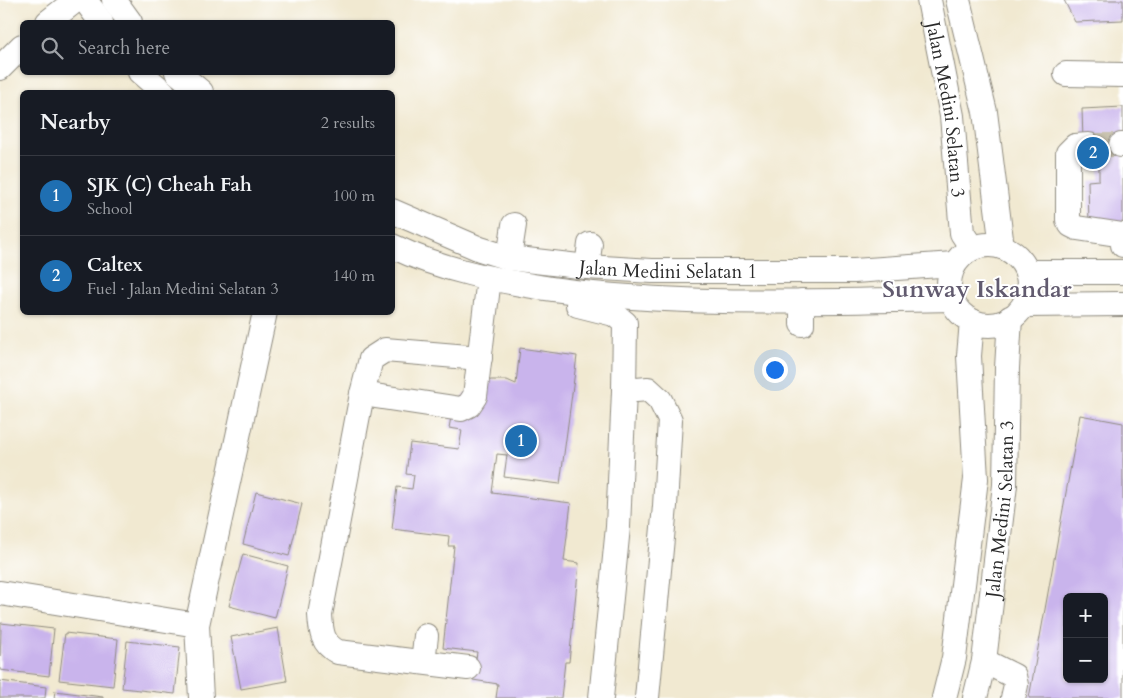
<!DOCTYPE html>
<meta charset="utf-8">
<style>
body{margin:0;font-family:Cardo,serif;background:#20242c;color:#f1f3f6}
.controls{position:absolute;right:15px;bottom:15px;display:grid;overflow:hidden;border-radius:8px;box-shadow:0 1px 4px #0004}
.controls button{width:45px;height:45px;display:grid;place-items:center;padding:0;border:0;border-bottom:1px solid #363941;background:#171b24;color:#f1f3f6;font:25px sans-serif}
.you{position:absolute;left:774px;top:369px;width:18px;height:18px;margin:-12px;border:4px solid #fff;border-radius:50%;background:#1a73e8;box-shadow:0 0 0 8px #1a73e833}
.badge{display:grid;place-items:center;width:32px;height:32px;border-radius:50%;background:#1f6fb2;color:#fff;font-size:16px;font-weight:700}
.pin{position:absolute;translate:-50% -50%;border:2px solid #fff;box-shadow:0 1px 5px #0006}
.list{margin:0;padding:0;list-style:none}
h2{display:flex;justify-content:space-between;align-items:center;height:65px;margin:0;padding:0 20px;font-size:21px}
h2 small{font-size:16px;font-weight:400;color:#9ea1a6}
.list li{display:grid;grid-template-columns:32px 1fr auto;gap:15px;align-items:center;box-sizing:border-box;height:80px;padding:0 20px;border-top:1px solid #363941}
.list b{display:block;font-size:19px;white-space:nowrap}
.list p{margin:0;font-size:16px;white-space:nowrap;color:#9ea1a6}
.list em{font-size:16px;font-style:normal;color:#9ea1a6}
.icon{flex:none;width:28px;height:28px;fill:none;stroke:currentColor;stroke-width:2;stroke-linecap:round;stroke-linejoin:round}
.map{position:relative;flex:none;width:1123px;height:698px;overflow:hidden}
.search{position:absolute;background:#171b24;box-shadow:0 1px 4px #0004;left:20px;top:20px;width:375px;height:55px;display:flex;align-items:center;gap:12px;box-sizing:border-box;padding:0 18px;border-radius:8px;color:#9ea1a6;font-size:19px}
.panel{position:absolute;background:#171b24;box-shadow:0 1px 4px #0004;left:20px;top:90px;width:375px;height:225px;border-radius:8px}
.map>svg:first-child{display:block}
.building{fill:#c9b4ec;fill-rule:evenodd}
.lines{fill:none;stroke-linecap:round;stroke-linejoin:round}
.minor-tunnel{stroke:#c9c3b0;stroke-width:24;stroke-dasharray:24 12;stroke-linecap:butt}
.minor-casing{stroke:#8e8a7e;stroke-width:26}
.minor{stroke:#fff;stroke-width:24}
.labels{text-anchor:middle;stroke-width:4;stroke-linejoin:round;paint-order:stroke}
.street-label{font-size:19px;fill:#2b2b2b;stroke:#fff}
.district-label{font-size:24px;font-weight:bold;fill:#625b6f;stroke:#fff}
</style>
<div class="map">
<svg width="1123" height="698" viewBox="0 0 1123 698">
<rect width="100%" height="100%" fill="#fff"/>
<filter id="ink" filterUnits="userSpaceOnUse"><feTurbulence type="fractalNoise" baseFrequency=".02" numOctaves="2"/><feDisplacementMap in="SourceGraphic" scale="10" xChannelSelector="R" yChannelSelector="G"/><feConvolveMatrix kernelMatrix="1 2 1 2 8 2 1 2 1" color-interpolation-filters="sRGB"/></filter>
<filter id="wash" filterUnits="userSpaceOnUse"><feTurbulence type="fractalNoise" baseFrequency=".0096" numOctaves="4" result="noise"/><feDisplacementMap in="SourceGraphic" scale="20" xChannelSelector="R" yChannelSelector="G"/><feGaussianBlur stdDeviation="1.12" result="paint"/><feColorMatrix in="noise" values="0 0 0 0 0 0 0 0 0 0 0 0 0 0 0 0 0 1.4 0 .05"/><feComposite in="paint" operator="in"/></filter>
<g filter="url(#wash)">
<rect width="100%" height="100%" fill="#f1e9d1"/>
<g id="blocks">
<path class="building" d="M1064,0H1123V20L1075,22Z
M1123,107V142L1083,141L1082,109Z
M1099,149H1123V225H1089L1088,181L1099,180Z
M520,348L577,356L560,484L504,477L507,455L497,454L492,493L571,503L564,561L579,563L569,662H565L561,698H496L498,684L473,680L477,652L443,648L454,546H448L449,536L392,529L397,487L412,489L414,475L406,474L410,443L459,449L462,430L449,428L453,406L476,384L491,380H507L516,384Z
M1080,415L1123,423V698H1029ZM1067,597H1104V679H1067Z
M256,492L302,504L289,556L243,544Z
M243,554L288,566L275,618L229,606Z
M1,623L54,629L49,676L0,670Z
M278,628L287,681L241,689L231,637Z
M65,633L118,639L113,686L59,680Z
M127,641L180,647L175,694L122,688Z
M0,681L46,687L45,698H0Z
M55,691L103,697V698H54Z"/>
</g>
</g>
<g filter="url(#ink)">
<use href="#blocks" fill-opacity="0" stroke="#8e8a7e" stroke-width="1"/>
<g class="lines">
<path class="minor-tunnel" d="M1089,145H1121"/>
<g class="minor-casing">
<g id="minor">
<path d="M85,0L101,22"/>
<path d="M114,0L130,22"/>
<path id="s1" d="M929,0L952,116L962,233L972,248"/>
<path d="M958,0L985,112L1002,247"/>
<path d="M48,22L76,0"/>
<path d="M0,68L22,46"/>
<path d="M140,72L163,92"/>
<path d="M177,72L201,92"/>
<path d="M1066,74L1123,75"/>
<path d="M1089,145L1075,146L1068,153V220L1071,225L1077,228L1123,235V245"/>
<path d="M1121,145H1123"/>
<path id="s2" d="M392,211L480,249L509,258L587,267L652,271H854L954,264"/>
<circle cx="989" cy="285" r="40"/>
<path d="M392,246C441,270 499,281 552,289C684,307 819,301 952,299"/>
<path d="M509,258L514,225"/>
<path d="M587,267L590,244"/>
<path d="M1027,272H1123"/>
<path d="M802,301V324"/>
<path d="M578,305L614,314L625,323L624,391L648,389L660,400L670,420L665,506L647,698"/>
<path d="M1024,305L1123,304"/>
<path d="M362,394L461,409L469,405L475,396L489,278"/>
<path d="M0,593L197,625"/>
<path d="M984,661L1014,676L1016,685L1013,698"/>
<path d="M423,662L426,636"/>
<path d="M468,668L338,652C322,644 321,631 320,615L362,394L371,359L385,350L480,358"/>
<path d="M201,698L197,625L265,312"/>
<path d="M601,698L618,527L624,391"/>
<path d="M944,698L954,658L976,479L969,356L972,321"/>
<path id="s3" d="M975,698L984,661L1005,485L1007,368L1010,318"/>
</g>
</g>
<use href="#minor" class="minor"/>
</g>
</g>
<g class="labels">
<g class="street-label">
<text dy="7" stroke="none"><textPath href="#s1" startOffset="111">Jalan Medini Selatan 3</textPath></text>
<text dy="7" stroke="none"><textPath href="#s2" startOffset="286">Jalan Medini Selatan 1</textPath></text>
<text dy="7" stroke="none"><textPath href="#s3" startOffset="191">Jalan Medini Selatan 3</textPath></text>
</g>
<g class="district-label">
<text x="977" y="297">Sunway Iskandar</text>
</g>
</g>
</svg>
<div class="controls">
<button>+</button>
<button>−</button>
</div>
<div class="you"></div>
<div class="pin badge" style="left:521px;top:441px">1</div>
<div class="pin badge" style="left:1093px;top:153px">2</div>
<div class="search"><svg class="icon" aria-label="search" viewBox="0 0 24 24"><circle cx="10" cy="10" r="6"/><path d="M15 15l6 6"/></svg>Search here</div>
<section class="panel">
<h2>Nearby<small>2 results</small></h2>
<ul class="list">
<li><span class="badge">1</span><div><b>SJK (C) Cheah Fah</b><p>School</p></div><em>100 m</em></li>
<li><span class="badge">2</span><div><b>Caltex</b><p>Fuel · Jalan Medini Selatan 3</p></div><em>140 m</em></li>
</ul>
</section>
</div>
